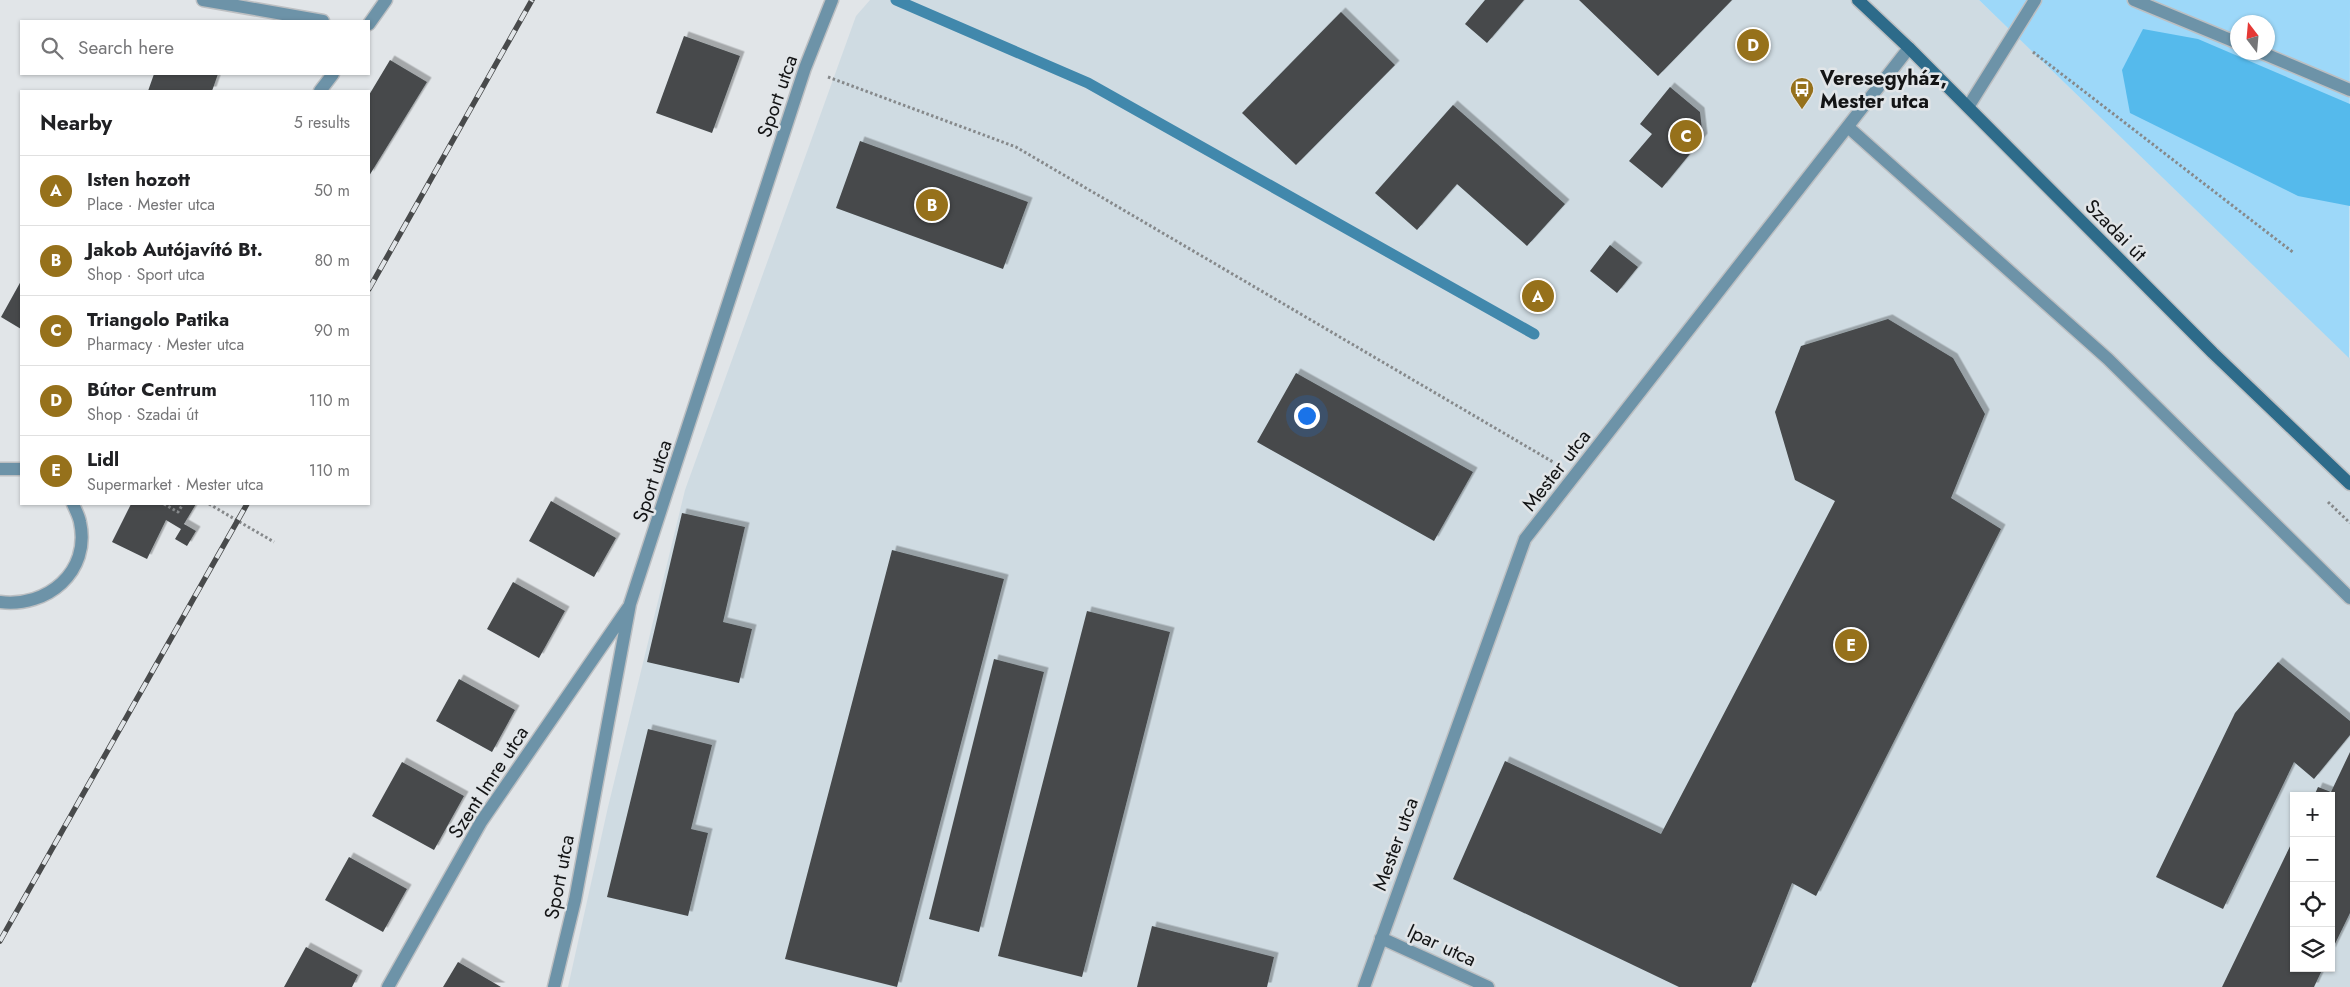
<!DOCTYPE html>
<meta charset="utf-8">
<style>
body{margin:0;font-family:Jost,sans-serif;background:#f2f2f2;color:#202124}
.controls{position:absolute;right:15px;bottom:15px;display:grid;overflow:hidden;border-radius:0px;box-shadow:0 1px 4px #0004}
.controls button{width:45px;height:45px;display:grid;place-items:center;padding:0;border:0;border-bottom:1px solid #e0e0e0;background:#fff;color:#202124;font:25px sans-serif}
.compass{position:absolute;left:2230px;top:15px;width:45px;height:45px;border-radius:50%;background:#fff;box-shadow:0 1px 4px #0004;rotate:344deg}
.you{position:absolute;left:1306px;top:415px;width:18px;height:18px;margin:-12px;border:4px solid #fff;border-radius:50%;background:#1a73e8;box-shadow:0 0 0 8px #1a73e833}
.badge{display:grid;place-items:center;width:32px;height:32px;border-radius:50%;background:#96711b;color:#fff;font-size:16px;font-weight:700}
.pin{position:absolute;translate:-50% -50%;border:2px solid #fff;box-shadow:0 1px 5px #0006}
.list{margin:0;padding:0;list-style:none}
h2{display:flex;justify-content:space-between;align-items:center;height:65px;margin:0;padding:0 20px;font-size:21px}
h2 small{font-size:16px;font-weight:400;color:#757577}
.list li{display:grid;grid-template-columns:32px 1fr auto;gap:15px;align-items:center;box-sizing:border-box;height:70px;padding:0 20px;border-top:1px solid #e0e0e0}
.list b{display:block;font-size:19px;white-space:nowrap}
.list p{margin:0;font-size:16px;white-space:nowrap;color:#757577}
.list em{font-size:16px;font-style:normal;color:#757577}
.icon{flex:none;width:28px;height:28px;fill:none;stroke:currentColor;stroke-width:2;stroke-linecap:round;stroke-linejoin:round}
.map{position:relative;flex:none;width:2350px;height:987px;overflow:hidden}
.search{position:absolute;background:#fff;box-shadow:0 1px 4px #0004;left:20px;top:20px;width:350px;height:55px;display:flex;align-items:center;gap:12px;box-sizing:border-box;padding:0 18px;border-radius:0px;color:#757577;font-size:19px}
.panel{position:absolute;background:#fff;box-shadow:0 1px 4px #0004;left:20px;top:90px;width:350px;height:415px;border-radius:0px}
.map>svg:first-child{display:block}
.built{fill:#cfdbe2;fill-rule:evenodd}
.green{fill:#9dd8f9;fill-rule:evenodd}
.forest{fill:#55baec}
.lines{fill:none;stroke-linecap:round;stroke-linejoin:round}
.stream{stroke:#4188ac;stroke-width:11}
.building{fill:#464a4c;filter:url(#shadow)}
.service-casing{stroke:#bcbfc2;stroke-width:15}
.minor-casing{stroke:#bcbfc2;stroke-width:15}
.tertiary-casing{stroke:#bcbfc2;stroke-width:15}
.secondary-casing{stroke:#bcbfc2;stroke-width:15}
.path{stroke:#86898b;stroke-width:3;stroke-dasharray:2.5 2.5;stroke-linecap:butt}
.service{stroke:#6d93a8;stroke-width:12}
.minor{stroke:#6d93a8;stroke-width:12}
.tertiary{stroke:#6d93a8;stroke-width:12}
.secondary{stroke:#2d6b8a;stroke-width:12}
.rail-casing{stroke:#484a4b;stroke-width:5.5}
.rail{stroke:#e1e5e8;stroke-width:4;stroke-dasharray:11;stroke-linecap:butt}
.labels{text-anchor:middle;stroke-width:5;stroke-linejoin:round;paint-order:stroke}
.poi-label{font-size:20px;font-weight:bold;fill:#131415;stroke:#e1e5e8;text-anchor:start}
.street-label{font-size:20px;fill:#131415;stroke:#e1e5e8}
</style>
<div class="map">
<svg width="2350" height="987" viewBox="0 0 2350 987">
<defs>
<filter id="shadow"><feDropShadow dx="4.5" dy="-4.5" stdDeviation="0" flood-color="#0004"/></filter>
</defs>
<rect width="100%" height="100%" fill="#e1e5e8"/>
<path class="built" d="M870,0H1979L2350,358V987H568L608,807L685,490L856,16ZM2294,796H2331V968H2294Z"/>
<path class="green" d="M1979,0H2350L2349,358ZM2238,22H2268V52H2238Z"/>
<path class="forest" d="M2143,29L2198,39L2350,104V206L2298,196L2130,113L2122,70Z"/>
<g class="lines">
<path class="stream" d="M896,0L1088,83L1534,334"/>
</g>
<path class="building" d="M1485,0H1524L1487,43L1465,24Z
M1579,0H1732L1658,76Z
M1341,12L1395,65L1296,165L1242,113Z
M684,36L740,56L712,133L656,113Z
M390,60L427,82L369,176V95Z
M154,74H218L212,91H148Z
M1670,87L1700,112L1703,138L1662,188L1629,161L1652,134L1640,124Z
M1453,105L1565,204L1527,246L1457,184L1417,230L1375,193Z
M860,141L1028,202L1003,269L836,208Z
M1610,245L1638,267L1617,293L1590,271Z
M21,281V329L1,317Z
M1888,319L1953,358L1985,414L1951,498L2001,529L1816,896L1792,883L1751,987H1679L1453,879L1505,761L1661,834L1835,501L1795,480L1775,412L1801,346Z
M1296,373L1473,472L1434,541L1257,442Z
M551,501L616,538L594,577L529,541Z
M131,504H196L184,524L196,531L187,546L175,539L181,529L166,520L147,559L112,542Z
M682,513L745,527L723,622L752,629L739,683L647,662Z
M892,550L1004,579L897,987L785,959Z
M513,582L565,611L539,658L487,629Z
M1087,611L1170,632L1082,977L998,956Z
M994,659L1044,672L979,932L929,919Z
M2278,662L2350,721V735L2314,779L2294,762L2223,909L2156,877L2235,713Z
M459,679L515,710L492,752L436,721Z
M648,729L712,745L691,829L708,833L688,916L607,897Z
M2350,752V913L2331,952V796H2314L2318,787L2331,792Z
M402,762L464,796L434,850L372,816Z
M2294,838V968H2323L2314,987H2222Z
M349,857L407,889L383,932L325,900Z
M1152,926L1274,957L1267,987H1137Z
M306,947L358,975L352,987H284Z
M458,962L501,987H443Z"/>
<g class="lines">
<g class="service-casing">
<path id="service" d="M1848,127L2108,359L2350,598"/>
</g>
<g class="minor-casing">
<path id="minor" d="M203,0L323,21
M2134,0L2238,43
M2260,52L2350,90
M1968,107L2035,0
M1381,938L1488,987
M388,987L481,822L628,608
M554,987L575,900L630,604L805,68L832,0
M1364,987L1525,539L1909,48"/>
</g>
<g class="tertiary-casing">
<path id="tertiary" d="M369,24L386,0
M320,91L333,74
M0,469H21
M0,602C47,608 91,572 80,522C79,516 75,509 73,504"/>
</g>
<g class="secondary-casing">
<path id="secondary" d="M1858,0L1909,48L2213,353L2350,484"/>
</g>
<path class="path" d="M2033,52L2294,253
M828,77L1016,147L1553,462
M2328,502L2350,523
M164,504L178,512L183,504
M209,504L274,542"/>
<use href="#service" class="service"/>
<use href="#minor" class="minor"/>
<use href="#tertiary" class="tertiary"/>
<use href="#secondary" class="secondary"/>
<g class="rail-casing">
<path id="rail" d="M369,289L532,0
M0,941L247,504"/>
</g>
<use href="#rail" class="rail"/>
</g>
<defs>
<g id="bus-pin" transform="scale(1.25)"><path d="M0 17L-7.5 6A9.5 9.5 0 1 1 7.5 6Z" fill="#96711b" stroke="#e1e5e8"/><path d="M-5-6H5V4H4V6H2V4H-2V6H-4V4H-5ZM-3.5-4V0h7V-4ZM-3.5 1.2v1.5H-2V1.2ZM2 1.2v1.5H3.5V1.2Z" fill="#fff"/></g>
</defs>
<g fill-rule="evenodd">
<use href="#bus-pin" x="1802" y="89"/>
</g>
<g class="labels">
<g class="poi-label">
<text x="1820" y="85">Veresegyház,<tspan x="1820" dy="23">Mester utca</tspan></text>
</g>
<g class="street-label">
<text transform="translate(777 96) rotate(-71)" y="7">Sport utca</text>
<text transform="translate(2116 230) rotate(45)" y="7">Szadai út</text>
<text transform="translate(1556 470) rotate(-52)" y="7">Mester utca</text>
<text transform="translate(652 481) rotate(-72)" y="7">Sport utca</text>
<text transform="translate(488 782) rotate(-57)" y="7">Szent Imre utca</text>
<text transform="translate(1395 844) rotate(-70)" y="7">Mester utca</text>
<text transform="translate(559 877) rotate(-79)" y="7">Sport utca</text>
<text transform="translate(1442 945) rotate(25)" y="7">Ipar utca</text>
</g>
</g>
</svg>
<div class="controls">
<button>+</button>
<button>−</button>
<button><svg class="icon" aria-label="locate" viewBox="0 0 24 24"><circle cx="12" cy="12" r="6"/><path d="M12 2v4M12 18v4M2 12h4M18 12h4"/></svg></button>
<button><svg class="icon" aria-label="layers" viewBox="0 0 24 24"><path d="M12 4l9 5-9 5-9-5zM3 14l9 5 9-5"/></svg></button>
</div>
<svg class="compass" viewBox="-18 -18 36 36"><path d="M0-13l5 13h-10z" fill="#e53935"/><path d="M0 13l5-13h-10z" fill="#757577"/></svg>
<div class="you"></div>
<div class="pin badge" style="left:1538px;top:296px">A</div>
<div class="pin badge" style="left:932px;top:205px">B</div>
<div class="pin badge" style="left:1686px;top:136px">C</div>
<div class="pin badge" style="left:1753px;top:45px">D</div>
<div class="pin badge" style="left:1851px;top:645px">E</div>
<div class="search"><svg class="icon" aria-label="search" viewBox="0 0 24 24"><circle cx="10" cy="10" r="6"/><path d="M15 15l6 6"/></svg>Search here</div>
<section class="panel">
<h2>Nearby<small>5 results</small></h2>
<ul class="list">
<li><span class="badge">A</span><div><b>Isten hozott</b><p>Place · Mester utca</p></div><em>50 m</em></li>
<li><span class="badge">B</span><div><b>Jakob Autójavító Bt.</b><p>Shop · Sport utca</p></div><em>80 m</em></li>
<li><span class="badge">C</span><div><b>Triangolo Patika</b><p>Pharmacy · Mester utca</p></div><em>90 m</em></li>
<li><span class="badge">D</span><div><b>Bútor Centrum</b><p>Shop · Szadai út</p></div><em>110 m</em></li>
<li><span class="badge">E</span><div><b>Lidl</b><p>Supermarket · Mester utca</p></div><em>110 m</em></li>
</ul>
</section>
</div>
